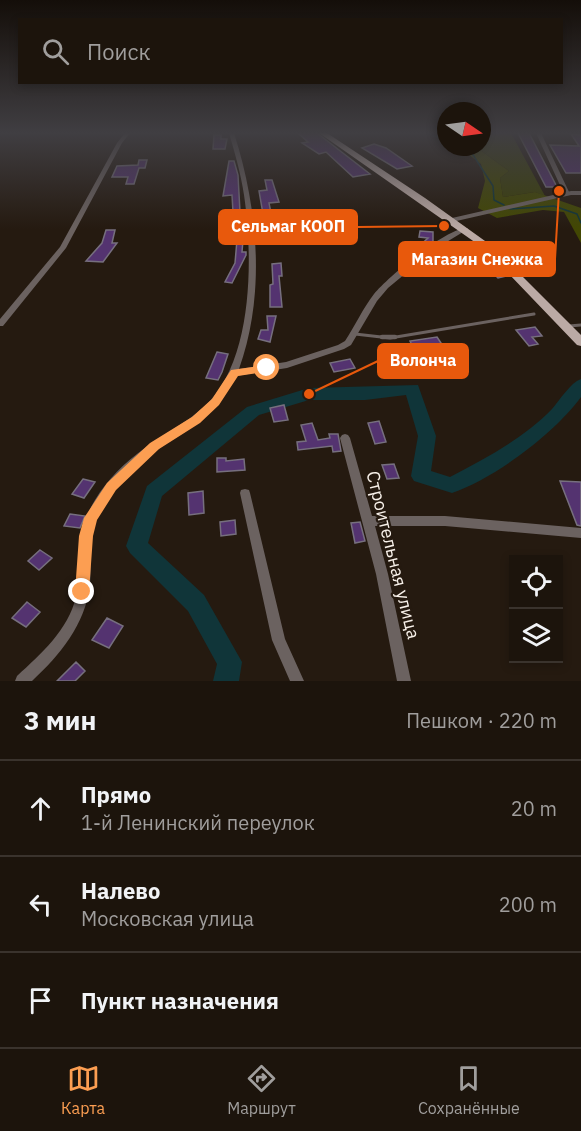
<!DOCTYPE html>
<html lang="ru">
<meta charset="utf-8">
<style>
body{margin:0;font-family:"IBM Plex Sans",sans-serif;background:#29211a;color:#f1f3f6}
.controls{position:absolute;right:18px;bottom:18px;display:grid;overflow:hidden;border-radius:0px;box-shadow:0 3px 9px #0003}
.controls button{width:54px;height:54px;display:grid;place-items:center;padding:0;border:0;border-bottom:2px solid #3a332d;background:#1c140c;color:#f1f3f6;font:30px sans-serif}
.compass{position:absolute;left:437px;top:102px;width:54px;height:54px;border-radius:50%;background:#1c140c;box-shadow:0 3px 9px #0003;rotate:103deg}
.stop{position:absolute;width:18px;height:18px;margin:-14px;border:4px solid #fc9e52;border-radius:50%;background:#fff}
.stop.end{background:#fc9e52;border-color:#fff;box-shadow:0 2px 6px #0008}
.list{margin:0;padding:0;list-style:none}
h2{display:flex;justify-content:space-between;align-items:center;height:78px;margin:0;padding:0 24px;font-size:26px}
h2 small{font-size:20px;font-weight:400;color:#a09e9d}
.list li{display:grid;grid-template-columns:39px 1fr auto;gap:18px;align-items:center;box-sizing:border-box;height:96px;padding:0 24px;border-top:2px solid #3a332d}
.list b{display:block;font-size:22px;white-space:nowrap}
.list p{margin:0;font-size:20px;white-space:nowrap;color:#a09e9d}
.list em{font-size:20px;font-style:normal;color:#a09e9d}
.icon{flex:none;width:33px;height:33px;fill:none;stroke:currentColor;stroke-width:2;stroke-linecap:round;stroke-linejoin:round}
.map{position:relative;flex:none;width:581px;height:681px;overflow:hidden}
.search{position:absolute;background:#1c140c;box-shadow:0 3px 9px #0003;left:18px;right:18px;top:18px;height:66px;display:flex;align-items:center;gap:15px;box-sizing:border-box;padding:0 21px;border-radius:0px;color:#a09e9d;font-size:22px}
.sheet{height:366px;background:#1c140c}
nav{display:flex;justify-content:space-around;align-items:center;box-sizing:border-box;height:84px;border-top:2px solid #3a332d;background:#1c140c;font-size:16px;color:#a09e9d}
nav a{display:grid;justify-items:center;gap:3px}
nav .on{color:#fc9e52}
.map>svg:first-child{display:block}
.green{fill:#3b4008}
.forest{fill:#424703}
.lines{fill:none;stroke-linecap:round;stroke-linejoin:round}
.stream{stroke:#103539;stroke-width:1.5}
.river{fill:#103539;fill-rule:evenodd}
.building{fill:#543370;stroke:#766f7e;stroke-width:1.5}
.service-far1{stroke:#6b6260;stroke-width:3}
.service{stroke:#6b6260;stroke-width:4.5}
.minor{fill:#6b6260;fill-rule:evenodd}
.tertiary{fill:#6b6260;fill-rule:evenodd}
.primary{fill:#bbaaa5;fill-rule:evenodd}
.route{fill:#fc9e52}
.labels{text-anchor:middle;stroke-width:4.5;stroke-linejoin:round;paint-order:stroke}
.near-street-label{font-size:18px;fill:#f8f1ea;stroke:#251a10}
.leader{fill:none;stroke:#e8590c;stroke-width:2}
.callout-dot{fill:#e8590c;stroke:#251a10;stroke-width:2}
.callout{fill:#e8590c;stroke:#e8590c;stroke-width:2}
.callout-label{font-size:16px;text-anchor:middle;font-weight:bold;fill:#fff}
</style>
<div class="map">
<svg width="581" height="681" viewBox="0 0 581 681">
<rect width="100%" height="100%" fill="#251a10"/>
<path class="green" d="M482,133H511L545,196L535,192L503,197L500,178L509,171L476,147H482Z"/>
<path class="forest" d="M459,147H476L509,171L500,178L503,197L535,192L581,208V243L564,212L543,210L497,218L478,208L485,181L481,164Z"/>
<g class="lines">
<path class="stream" d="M426,133L446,140
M468,147L493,186L494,200L504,205
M510,209L554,206L577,214L581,223"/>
<path class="river" d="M581,379V397C554,434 495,478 452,493L414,481L411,476L418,436L406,395L365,400H309L259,415L162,496L148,543L204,595L242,662L239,681H213L217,664L188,611L130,553L126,546L147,486L247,407L309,388L418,385L436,436L431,471L450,477C486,458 524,438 552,409C560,400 570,383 581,379Z"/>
</g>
<path class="building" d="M298,133H317L370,174L353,177L326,152L319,154L302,143L308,142Z
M518,133H529L557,187H546Z
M571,134L581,135V173H566L550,145L579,146Z
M214,135H221V139H227L225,149H213Z
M374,144L386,148L412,166L397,169L362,148Z
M139,160H147L145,168H139L134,184H126L128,177H112L117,166L138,165Z
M229,161H234L238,175L240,212H233L232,195L223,196Z
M265,180H272L279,202L269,203L271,213L263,214L259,191L267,190Z
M106,230H115L112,243H117L103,262L86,261L102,243Z
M420,231L433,232V241L421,250L417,248L428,238L419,237Z
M237,240H243L242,252H246V255L232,283L225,282L235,263Z
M494,261L502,272L506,276L498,278L482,262Z
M281,263L282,276H279L282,307H270V285L273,284L272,264Z
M267,316H276L270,342L258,339L261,330H268Z
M535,327L542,336L532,337L538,344L529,346L516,330Z
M437,337L443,346L413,347L410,341Z
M217,352L228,354L222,372L218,380L206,378Z
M350,359L355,368L334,372L330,363Z
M284,405L288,420L274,422L270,408Z
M379,421L386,442L375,444L368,423Z
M312,423L318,440L330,438L329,434H338L341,451L333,452L332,446L298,450L297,442L306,441L301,425Z
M217,458H226V461L244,459L245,470L217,472Z
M394,464L399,478L387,479L382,465Z
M83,479L95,482L84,498L72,494Z
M560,481L581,482V526L577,525Z
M203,491L204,513L189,515L188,493Z
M70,514L85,516L80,528L64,526Z
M235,520L236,534L221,536L220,522Z
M360,522L365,541L355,543L351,523Z
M40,550L52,558L39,570L28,561Z
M27,602L40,612L26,627L12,618Z
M107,618L123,626L109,648L92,640Z
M76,662L85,671L75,681H57Z"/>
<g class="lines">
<path class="service-far1" d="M569,326L581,325
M355,334L390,338L534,314"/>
<path class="service" d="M382,337H395"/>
<path class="minor" d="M125,133H130L122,143L66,248L3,326H0V319L60,247L117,143Z
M229,133H234C258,208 266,294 239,369L286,362L338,345L345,341C355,326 363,308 374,294C388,277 446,228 467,228L468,229L435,249L388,288L377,301L351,345L344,349L287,368L236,376C234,382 230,386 227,391C223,396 220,402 216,406C198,427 171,439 150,455C132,469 116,486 103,505C88,529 92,558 90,585C85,625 60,655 32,681H15L17,676C41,654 68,630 76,597C83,563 75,532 95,500C107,480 125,462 145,448C164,434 186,423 204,407C254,362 253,256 244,195C241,174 235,154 229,133Z
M536,133H541L570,194L569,195L564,194Z
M345,434L348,435L350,438L372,516H445L581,528V538L445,526H375L388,574L411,681H397L376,574L340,438L342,435Z
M245,489L249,490L250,493L285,639L304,681H290L272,640L240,493L241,490Z"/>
<path class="tertiary" d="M571,191H581V195H571L452,222L448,220L452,218Z"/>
<path class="primary" d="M319,133H327L425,198L492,246L581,335V346L577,345L486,250Z"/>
</g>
<linearGradient id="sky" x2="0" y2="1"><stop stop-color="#140e09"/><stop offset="0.58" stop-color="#403e42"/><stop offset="1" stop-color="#403e42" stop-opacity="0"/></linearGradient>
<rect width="581" height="229" fill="url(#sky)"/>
<path class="route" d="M267,365L272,368L271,371L238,376L219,405L200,423L159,449L116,490L97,520L93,536L89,592L82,600L77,597L75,592L79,536L84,518L107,483L150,443L192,417L212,399L231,370Z"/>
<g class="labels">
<g class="near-street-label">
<text transform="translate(393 555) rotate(76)" y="6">Строительная улица</text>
</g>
</g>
<path class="leader" d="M444 226L357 227M559 191L555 259M309 394L378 361"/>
<g class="callout-dot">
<circle cx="444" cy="226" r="6"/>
<circle cx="559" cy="191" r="6"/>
<circle cx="309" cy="394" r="6"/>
</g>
<g class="callout">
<rect x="219" y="210" width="138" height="34" rx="6"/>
<rect x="399" y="242" width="156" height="34" rx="6"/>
<rect x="378" y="344" width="90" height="34" rx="6"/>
</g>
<g class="callout-label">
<text x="288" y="232">Сельмаг КООП</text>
<text x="477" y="265">Магазин Снежка</text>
<text x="423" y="366">Волонча</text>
</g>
</svg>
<div class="controls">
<button><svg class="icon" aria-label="locate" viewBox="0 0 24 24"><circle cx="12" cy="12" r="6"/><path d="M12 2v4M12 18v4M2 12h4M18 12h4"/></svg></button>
<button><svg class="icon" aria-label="layers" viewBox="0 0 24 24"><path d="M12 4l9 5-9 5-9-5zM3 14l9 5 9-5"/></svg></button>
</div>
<svg class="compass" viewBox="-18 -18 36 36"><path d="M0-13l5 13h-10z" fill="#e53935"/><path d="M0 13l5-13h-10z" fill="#a09e9d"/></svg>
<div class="stop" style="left:267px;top:368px"></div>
<div class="stop end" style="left:82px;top:592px"></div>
<div class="search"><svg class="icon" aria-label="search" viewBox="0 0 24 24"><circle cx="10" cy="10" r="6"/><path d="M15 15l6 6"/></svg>Поиск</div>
</div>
<section class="sheet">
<h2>3 мин<small>Пешком · 220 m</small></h2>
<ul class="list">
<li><svg class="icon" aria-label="ahead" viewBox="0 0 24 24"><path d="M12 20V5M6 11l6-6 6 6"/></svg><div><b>Прямо</b><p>1-й Ленинский переулок</p></div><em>20 m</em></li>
<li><svg class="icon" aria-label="left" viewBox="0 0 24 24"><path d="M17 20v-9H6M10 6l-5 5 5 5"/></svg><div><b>Налево</b><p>Московская улица</p></div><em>200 m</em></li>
<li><svg class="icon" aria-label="arrive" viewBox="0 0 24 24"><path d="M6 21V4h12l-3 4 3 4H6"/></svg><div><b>Пункт назначения</b></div></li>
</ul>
</section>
<nav>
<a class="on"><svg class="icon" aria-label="map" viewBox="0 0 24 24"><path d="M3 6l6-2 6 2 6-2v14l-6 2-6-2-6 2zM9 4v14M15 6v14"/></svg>Карта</a>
<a><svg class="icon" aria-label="directions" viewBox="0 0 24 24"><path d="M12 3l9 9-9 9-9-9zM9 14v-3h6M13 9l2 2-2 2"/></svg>Маршрут</a>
<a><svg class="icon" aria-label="saved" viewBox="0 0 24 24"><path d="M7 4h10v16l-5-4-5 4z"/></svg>Сохранённые</a>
</nav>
